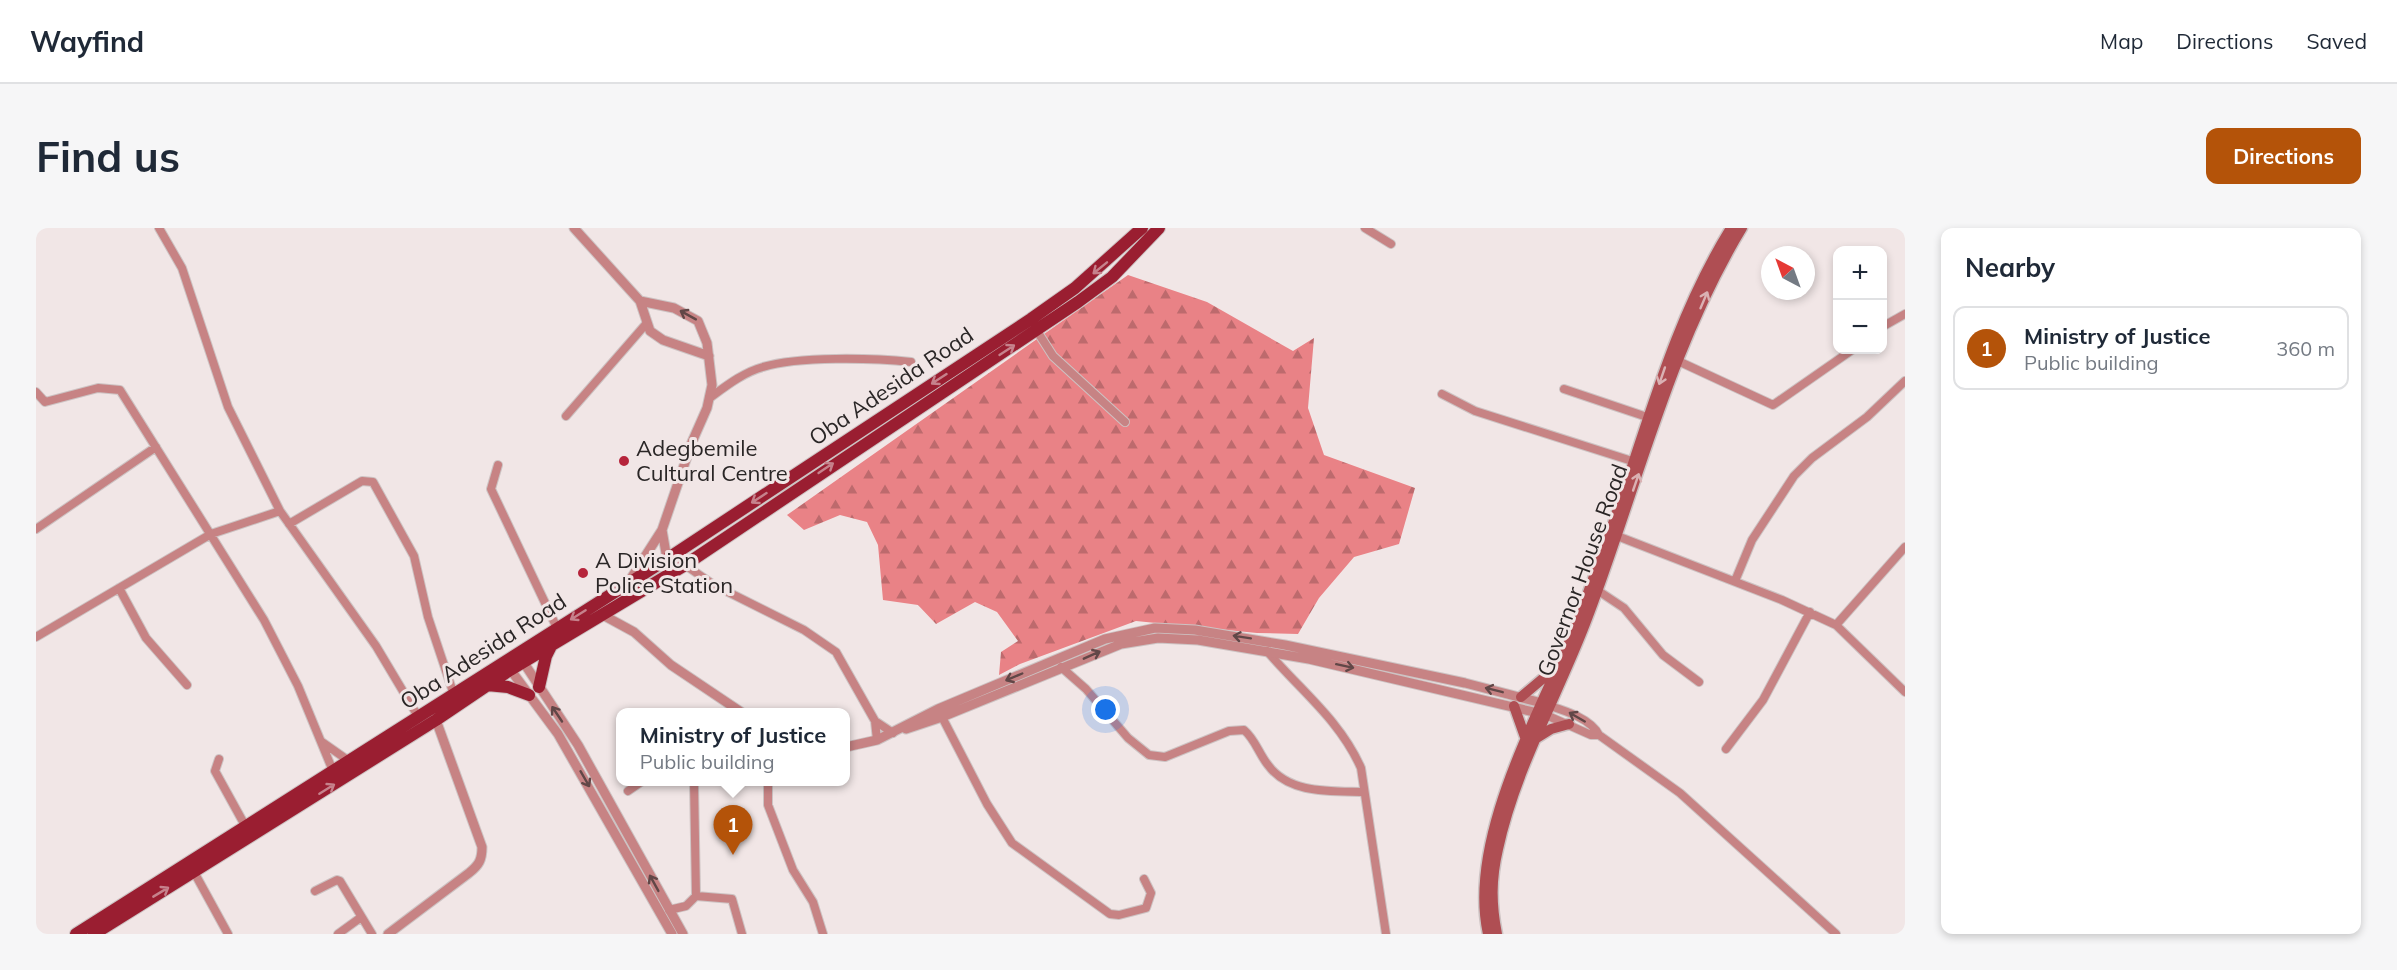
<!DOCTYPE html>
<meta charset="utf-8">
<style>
body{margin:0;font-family:Mulish,sans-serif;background:#f6f6f7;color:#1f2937}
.controls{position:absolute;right:18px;top:18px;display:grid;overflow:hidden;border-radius:12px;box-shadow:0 3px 9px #0003}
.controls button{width:54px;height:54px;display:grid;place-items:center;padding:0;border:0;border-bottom:2px solid #e0e1e3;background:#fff;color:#1f2937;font:30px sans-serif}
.compass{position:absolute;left:1725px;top:18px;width:54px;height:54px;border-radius:50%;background:#fff;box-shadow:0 3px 9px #0003;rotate:319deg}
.you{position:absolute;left:1070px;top:482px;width:21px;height:21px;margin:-15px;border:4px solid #fff;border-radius:50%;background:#1a73e8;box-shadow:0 0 0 9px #1a73e833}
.badge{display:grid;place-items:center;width:39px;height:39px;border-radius:50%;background:#b45309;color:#fff;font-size:20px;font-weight:700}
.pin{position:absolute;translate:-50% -50px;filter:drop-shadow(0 2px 3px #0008)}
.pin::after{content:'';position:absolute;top:32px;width:21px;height:18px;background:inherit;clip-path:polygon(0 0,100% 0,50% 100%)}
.popup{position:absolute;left:580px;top:480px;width:234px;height:78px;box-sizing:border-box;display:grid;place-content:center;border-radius:12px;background:#fff;filter:drop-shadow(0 2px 4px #0005);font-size:20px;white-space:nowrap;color:#747a83}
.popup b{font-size:22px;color:#1f2937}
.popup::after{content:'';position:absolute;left:50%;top:100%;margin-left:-12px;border:12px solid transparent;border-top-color:#fff}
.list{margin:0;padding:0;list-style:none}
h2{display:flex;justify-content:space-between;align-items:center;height:78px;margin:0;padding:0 24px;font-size:26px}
h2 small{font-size:20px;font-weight:400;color:#747a83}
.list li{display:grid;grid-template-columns:39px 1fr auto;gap:18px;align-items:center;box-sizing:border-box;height:84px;margin:0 12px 12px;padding:0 12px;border:2px solid #e0e1e3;border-radius:12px}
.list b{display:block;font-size:22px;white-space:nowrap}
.list p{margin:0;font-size:20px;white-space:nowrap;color:#747a83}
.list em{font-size:20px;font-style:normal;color:#747a83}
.map{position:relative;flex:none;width:1869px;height:706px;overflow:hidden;border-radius:12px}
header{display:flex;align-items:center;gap:36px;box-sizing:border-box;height:84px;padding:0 30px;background:#fff;border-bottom:2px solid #e0e1e3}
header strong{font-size:28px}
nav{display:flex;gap:33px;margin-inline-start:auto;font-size:21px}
.intro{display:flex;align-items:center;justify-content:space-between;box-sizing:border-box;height:144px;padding:0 36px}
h1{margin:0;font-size:42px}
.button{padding:15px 27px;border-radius:12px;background:#b45309;color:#fff;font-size:21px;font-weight:700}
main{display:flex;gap:36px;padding:0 36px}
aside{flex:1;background:#fff;border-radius:12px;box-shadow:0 3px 9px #0003}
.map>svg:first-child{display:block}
.forest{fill:url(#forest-firs)}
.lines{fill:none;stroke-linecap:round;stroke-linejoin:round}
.minor-casing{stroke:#cdc3c3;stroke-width:10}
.tertiary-casing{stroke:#cdc3c3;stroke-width:11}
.secondary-casing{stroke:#cdc3c3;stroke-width:13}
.primary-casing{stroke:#cdc3c3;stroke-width:14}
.minor{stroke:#c78384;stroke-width:8}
.tertiary{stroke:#c78384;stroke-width:9}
.secondary{stroke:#af4e53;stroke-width:10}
.primary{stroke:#9a1e31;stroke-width:12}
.oneway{stroke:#c6828c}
.oneway2{stroke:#dab1b3}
.oneway3{stroke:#614747}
.poi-dot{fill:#b6243b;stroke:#f1e6e6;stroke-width:2}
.labels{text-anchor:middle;stroke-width:6;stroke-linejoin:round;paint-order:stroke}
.street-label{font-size:22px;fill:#2a2626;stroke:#f1e6e6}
.poi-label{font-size:22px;fill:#2a2626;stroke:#f1e6e6;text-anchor:start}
</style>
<header>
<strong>Wayfind</strong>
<nav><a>Map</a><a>Directions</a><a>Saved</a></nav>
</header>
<div class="intro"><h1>Find us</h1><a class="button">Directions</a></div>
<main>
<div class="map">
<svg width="1869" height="706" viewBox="0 0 1869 706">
<defs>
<pattern id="forest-firs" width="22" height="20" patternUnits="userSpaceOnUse" patternTransform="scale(1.5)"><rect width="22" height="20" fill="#e98286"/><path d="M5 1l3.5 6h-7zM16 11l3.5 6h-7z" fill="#bd6a6d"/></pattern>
</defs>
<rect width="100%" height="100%" fill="#f1e6e6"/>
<path class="forest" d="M1092,47L1171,74L1257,123L1278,110L1272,180L1288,227L1379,260L1363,316L1318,329L1283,370L1262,406L1221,405L1100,393L984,436L963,447L965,424L982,413L961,384L939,374L900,396L882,377L847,372L842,317L831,294L804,287L768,302L751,287Z"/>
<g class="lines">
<g class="minor-casing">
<path id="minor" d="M123,0L146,40L192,179L244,283
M1329,0L1355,16
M1846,99L1869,86
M1001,103L1017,128L1089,194
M1642,133L1737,177L1816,122
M1528,161L1611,189
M0,164L9,174L62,160L84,162L228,392L262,458L297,543
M1406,166L1439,183L1596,233
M675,169C690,158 708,144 727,139C762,128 837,130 875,134
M530,188L610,96
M462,237L455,261L521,400
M253,296L326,253L337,254L378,328L392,389L418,467
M0,301L120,219
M1576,306L1746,372L1800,397L1869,319
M641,325L649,337L678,357L768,402L800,424L839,493L841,512
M1699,353L1716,312L1758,248L1776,230L1831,189L1869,153
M83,360L110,410L151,457
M1561,362L1588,380L1627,427L1663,454
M1800,397L1869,464
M0,409L175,306L244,283L340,418L383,490
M1231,423C1264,462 1304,492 1325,540L1350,706
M1025,439L1050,461L1092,510L1113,527L1129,529L1193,503L1208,502C1219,511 1223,526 1232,537C1253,566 1294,563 1328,564
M1514,478C1530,483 1555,491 1563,507L1644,565L1800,706
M1510,487L1555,507H1563
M906,489L951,576L976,615L1074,686L1083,687L1110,680L1115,665L1108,651
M839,493L857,505
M286,514L313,533
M1690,521L1727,472L1774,384
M183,531L179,543L211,601
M732,554V577L757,642L777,674L787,706
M592,563L605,554
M158,644L192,706
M279,663L301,652L304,653L336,706
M660,668L696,671L706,706
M633,682L650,678L660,668L658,554
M302,706L324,690"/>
</g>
<g class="tertiary-casing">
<path id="tertiary" d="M538,0L604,73L614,103L627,112L673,128
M626,302L631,331
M594,352L626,302L656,214L671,180L676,157L671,115L662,93L638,80L604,73
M565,386L598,404L635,437L705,484
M484,429L542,517L647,706
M471,437L522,506L636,706
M870,501L906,489L1085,416L1122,410L1162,412L1273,431L1506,486
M810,519L841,512L902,481L1069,411L1119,400L1159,402L1249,417L1429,455L1510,476
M352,706L433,645C443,637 446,632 446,619L400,492"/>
</g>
<g class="secondary-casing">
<path id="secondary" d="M1485,469L1517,442
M1478,478L1489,509
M1499,511L1515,501L1533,496
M1452,706C1432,616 1496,499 1531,418C1547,382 1559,344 1573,307C1610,203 1636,95 1695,0
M1461,706C1455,676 1455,651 1462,621C1479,542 1520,471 1549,396C1600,264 1632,122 1706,0"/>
</g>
<g class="primary-casing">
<path id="primary" d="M451,457L472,459L493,467
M503,459L510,428L516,416
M40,706L631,331L995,91L1039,60L1106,0
M58,706L400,492L474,442L649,337L1042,74L1076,49L1123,0"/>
</g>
<use href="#minor" class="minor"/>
<use href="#tertiary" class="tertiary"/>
<use href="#secondary" class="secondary"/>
<use href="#primary" class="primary"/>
</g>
<defs><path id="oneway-shaft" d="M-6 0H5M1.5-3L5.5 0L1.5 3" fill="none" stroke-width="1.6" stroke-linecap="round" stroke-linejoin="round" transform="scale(1.5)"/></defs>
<g class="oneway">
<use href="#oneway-shaft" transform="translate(1064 40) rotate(141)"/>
<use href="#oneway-shaft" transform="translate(971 122) rotate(-33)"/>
<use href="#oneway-shaft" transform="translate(903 151) rotate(147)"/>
<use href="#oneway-shaft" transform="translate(790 240) rotate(-34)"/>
<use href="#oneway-shaft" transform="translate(723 270) rotate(147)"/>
<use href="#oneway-shaft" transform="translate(542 387) rotate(148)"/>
<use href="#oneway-shaft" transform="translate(291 561) rotate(-32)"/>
<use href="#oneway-shaft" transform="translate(125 664) rotate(-31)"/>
</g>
<g class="oneway2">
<use href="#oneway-shaft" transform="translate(1668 72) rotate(-67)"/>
<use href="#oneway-shaft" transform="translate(1626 148) rotate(109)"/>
<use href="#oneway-shaft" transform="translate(1600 254) rotate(-71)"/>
</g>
<g class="oneway3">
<use href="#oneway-shaft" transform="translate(652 87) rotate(-151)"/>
<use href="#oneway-shaft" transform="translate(1206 409) rotate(-171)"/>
<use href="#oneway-shaft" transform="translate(1056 427) rotate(-24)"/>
<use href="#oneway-shaft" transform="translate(1309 438) rotate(12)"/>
<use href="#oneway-shaft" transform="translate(978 449) rotate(157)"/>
<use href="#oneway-shaft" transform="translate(1458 462) rotate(-166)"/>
<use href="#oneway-shaft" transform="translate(521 486) rotate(-124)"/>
<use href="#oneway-shaft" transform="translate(1541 489) rotate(-150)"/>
<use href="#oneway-shaft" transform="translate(549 551) rotate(60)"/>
<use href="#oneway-shaft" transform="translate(618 655) rotate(-119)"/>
</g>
<g class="poi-dot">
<circle cx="588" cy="233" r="6"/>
<circle cx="547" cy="345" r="6"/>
</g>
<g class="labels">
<g class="street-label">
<text transform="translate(855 158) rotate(-34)" y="8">Oba Adesida Road</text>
<text transform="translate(1546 342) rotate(-70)" y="8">Governor House Road</text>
<text transform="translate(447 423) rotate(-33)" y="8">Oba Adesida Road</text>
</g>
<g class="poi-label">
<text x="600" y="228">Adegbemile<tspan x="600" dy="25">Cultural Centre</tspan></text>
<text x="559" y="340">A Division<tspan x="559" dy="25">Police Station</tspan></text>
</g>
</g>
</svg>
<div class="controls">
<button>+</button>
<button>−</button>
</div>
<svg class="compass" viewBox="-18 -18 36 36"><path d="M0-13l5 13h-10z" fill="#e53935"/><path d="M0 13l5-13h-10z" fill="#747a83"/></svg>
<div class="you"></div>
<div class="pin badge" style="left:697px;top:627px">1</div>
<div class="popup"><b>Ministry of Justice</b>Public building</div>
</div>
<aside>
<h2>Nearby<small></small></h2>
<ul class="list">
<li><span class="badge">1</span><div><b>Ministry of Justice</b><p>Public building</p></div><em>360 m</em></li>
</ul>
</aside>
</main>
